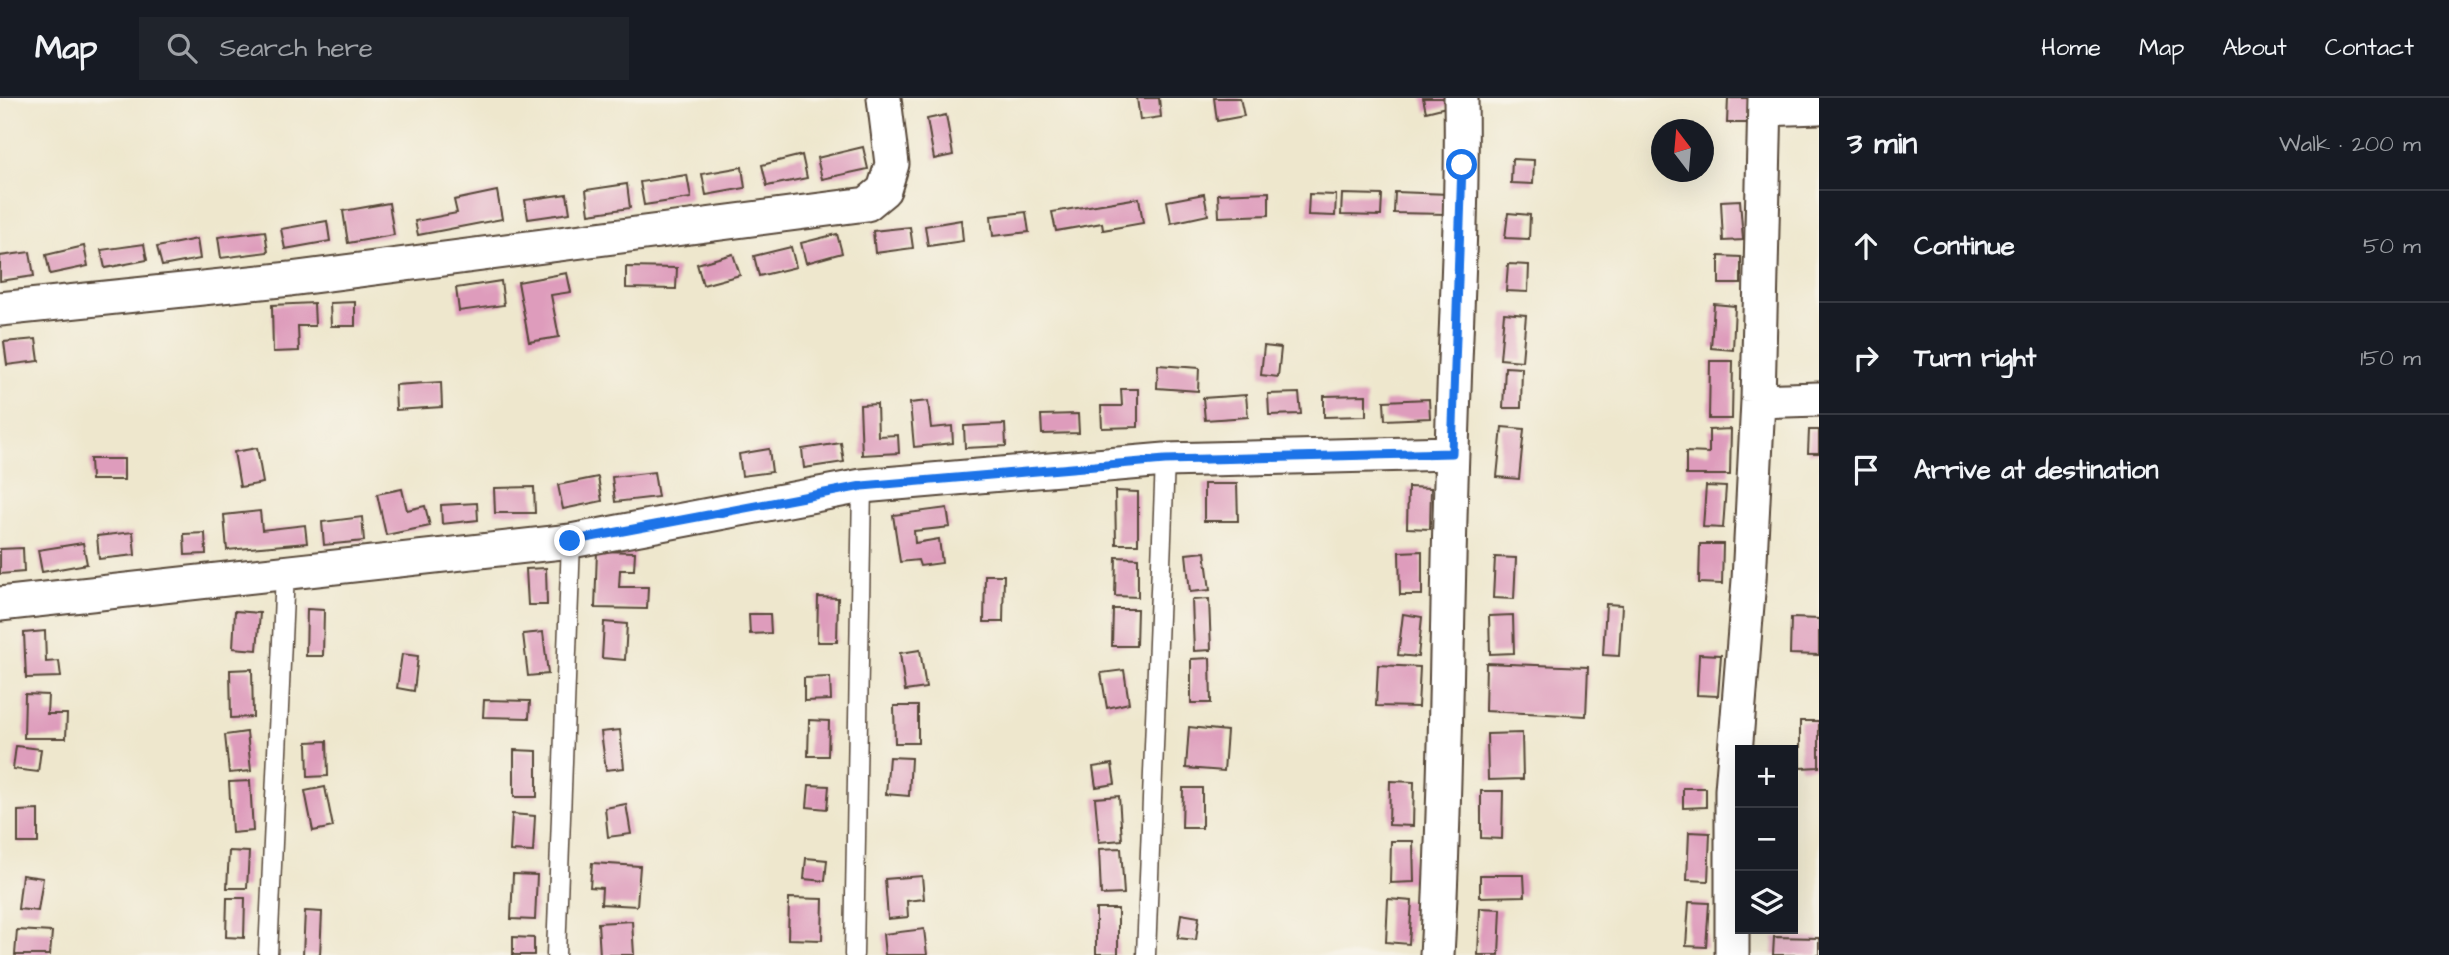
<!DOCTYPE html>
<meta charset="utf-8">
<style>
body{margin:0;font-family:"Architects Daughter",sans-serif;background:#20242c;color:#f1f3f6}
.controls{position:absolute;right:21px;bottom:21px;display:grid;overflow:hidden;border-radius:0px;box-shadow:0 7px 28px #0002}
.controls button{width:63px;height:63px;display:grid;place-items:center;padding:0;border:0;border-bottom:2px solid #363941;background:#171b24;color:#f1f3f6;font:35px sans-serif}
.compass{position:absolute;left:1651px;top:21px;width:63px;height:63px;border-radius:50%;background:#171b24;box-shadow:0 7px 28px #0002;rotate:344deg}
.stop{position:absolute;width:21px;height:21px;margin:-16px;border:5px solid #1a73e8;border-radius:50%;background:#fff}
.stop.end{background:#1a73e8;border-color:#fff;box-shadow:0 2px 7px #0008}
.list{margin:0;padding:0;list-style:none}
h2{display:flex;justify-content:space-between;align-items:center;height:91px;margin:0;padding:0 28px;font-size:30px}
h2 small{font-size:23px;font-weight:400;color:#9ea1a6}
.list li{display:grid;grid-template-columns:46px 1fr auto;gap:21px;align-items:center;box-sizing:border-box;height:112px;padding:0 28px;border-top:2px solid #363941}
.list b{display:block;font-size:26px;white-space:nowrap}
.list em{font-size:23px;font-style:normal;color:#9ea1a6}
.icon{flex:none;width:38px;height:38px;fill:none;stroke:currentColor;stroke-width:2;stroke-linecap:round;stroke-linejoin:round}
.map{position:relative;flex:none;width:1819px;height:857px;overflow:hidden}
header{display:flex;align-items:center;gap:42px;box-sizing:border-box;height:98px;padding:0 35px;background:#171b24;border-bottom:2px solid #363941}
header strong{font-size:33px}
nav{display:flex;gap:38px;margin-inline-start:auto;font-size:24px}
.search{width:490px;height:63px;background:#20242c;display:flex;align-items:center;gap:18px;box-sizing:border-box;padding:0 24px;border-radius:0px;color:#9ea1a6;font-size:26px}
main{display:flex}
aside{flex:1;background:#171b24}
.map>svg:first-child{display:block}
.building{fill:#de9cbc}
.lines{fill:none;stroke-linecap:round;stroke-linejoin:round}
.lane-casing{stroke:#564638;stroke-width:21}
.street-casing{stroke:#564638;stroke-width:37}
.lane{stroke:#fff;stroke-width:18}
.street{stroke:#fff;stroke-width:33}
.route{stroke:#1a73e8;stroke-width:9}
</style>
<header>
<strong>Map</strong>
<div class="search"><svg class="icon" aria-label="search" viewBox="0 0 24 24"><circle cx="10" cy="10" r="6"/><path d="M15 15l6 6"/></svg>Search here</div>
<nav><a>Home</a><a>Map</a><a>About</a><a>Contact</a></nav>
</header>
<main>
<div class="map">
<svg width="1819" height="857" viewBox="0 0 1819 857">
<rect width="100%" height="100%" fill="#f7f3e8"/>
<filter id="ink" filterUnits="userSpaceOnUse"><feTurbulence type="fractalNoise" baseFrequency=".0143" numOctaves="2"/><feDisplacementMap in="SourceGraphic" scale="14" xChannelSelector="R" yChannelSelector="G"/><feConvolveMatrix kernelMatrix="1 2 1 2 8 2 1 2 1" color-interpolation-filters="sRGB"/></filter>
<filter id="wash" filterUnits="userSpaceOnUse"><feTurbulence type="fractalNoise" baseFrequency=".00686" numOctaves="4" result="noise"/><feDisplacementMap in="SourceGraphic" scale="28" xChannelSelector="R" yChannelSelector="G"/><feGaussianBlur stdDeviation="1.57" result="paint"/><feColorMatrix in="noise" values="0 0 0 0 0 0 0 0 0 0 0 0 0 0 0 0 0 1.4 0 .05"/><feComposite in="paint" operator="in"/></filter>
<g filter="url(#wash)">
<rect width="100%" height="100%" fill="#eee7cd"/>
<g id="blocks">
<path class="building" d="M1137,0H1159L1161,19L1140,22Z
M1214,0H1240L1244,18L1217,23Z
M1423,0H1448L1450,8L1426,14Z
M1728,0H1750V25H1727Z
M946,17L953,57L934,61L927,21Z
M863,49L868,71L822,81L817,60Z
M802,57L807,80L767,88L762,67Z
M1512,61L1534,62L1533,86L1511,85Z
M742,69L745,90L706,97L702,76Z
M687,77L691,100L644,107L640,84Z
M627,86L630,110L589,116L586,92Z
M497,93L502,121L418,137L415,123L457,115L454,102Z
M1269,94V117L1219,119L1218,96Z
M1395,94L1449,96L1448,116L1394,115Z
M567,96L570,115L528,121L525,102Z
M1204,96L1208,117L1171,125L1167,103Z
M1309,96L1336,97L1335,118L1308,117Z
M1342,96L1382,97L1381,118L1341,117Z
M1139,100L1143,125L1103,132L1102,125L1056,133L1052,114Z
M1740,102L1743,142L1723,143L1721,103Z
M389,105L394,137L348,145L343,113Z
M1026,114L1029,134L993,138L991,118Z
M1508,115L1530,117L1529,141L1505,140Z
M961,122L963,143L928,148L925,128Z
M327,123L330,143L285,151L281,131Z
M910,129L913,150L875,155L873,133Z
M265,133L268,154L221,160L218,139Z
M837,136L842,155L806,165L801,145Z
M197,141L200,161L162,168L157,149Z
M144,146L147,162L105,170L101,152Z
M84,148L88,168L50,176L46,157Z
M791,149L796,169L759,178L754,158Z
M30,154L34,178L0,183V158Z
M733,156L740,177L703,187L697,166Z
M1719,158L1741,159V186H1719Z
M1508,166L1529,167L1528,194L1506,193Z
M626,169L677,170L676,191L626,190Z
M567,175L571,194L551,197L559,239L529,244L518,184Z
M501,183L504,207L459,213L456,190Z
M355,204V228H331L330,205Z
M314,205L315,228H298L299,253L273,254L272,207Z
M1714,206L1735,208L1733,252L1711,250Z
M1504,215L1526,217L1522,263L1500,261Z
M36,241L39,263L7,267L4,244Z
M1264,248L1281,250L1278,279L1261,277Z
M1710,263H1733L1732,321H1709Z
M1158,267L1199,270L1198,293L1157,290Z
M1505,269L1522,270L1521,310H1503Z
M441,284L442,309L396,312L395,287Z
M1121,291H1138V329L1102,330L1101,308H1122Z
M1299,295L1301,316L1269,317L1268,296Z
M1246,297L1248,319L1205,322L1203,300Z
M1366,297V318L1324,319V298Z
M1429,301L1430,320L1385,322L1384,303Z
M928,303L931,330L952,328L953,345L914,349L910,305Z
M877,306L878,338L898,337L899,355L862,357L860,307Z
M1078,316L1079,335L1042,336L1041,317Z
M1005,326L1006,348L965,350L964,328Z
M1502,329L1524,331L1519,381L1497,379Z
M1731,331L1730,377H1686V354L1709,355V332Z
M1809,332H1819V355H1808Z
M841,345L844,364L804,370L802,351Z
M257,350L263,385L240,389L234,354Z
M769,351L772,374L742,378L739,356Z
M90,361H124V382H91Z
M654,374L658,399L615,404L612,379Z
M598,379L602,403L563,411L558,387Z
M1204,386H1237L1238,423H1204Z
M1706,388L1726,389L1723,430L1703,429Z
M534,389L535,415H495L494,390Z
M1408,389L1431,390L1430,431L1407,430Z
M402,391L407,412L425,408L430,428L386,437L377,396Z
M1115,393L1138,394V446H1116Z
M477,405L478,422L442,426L441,407Z
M947,410L950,429L914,433L915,445L939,441L942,465L920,468L918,462L900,464L893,417Z
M260,413L262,432L305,427L307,445L227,452L224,417Z
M362,419L364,443L324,447L322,424Z
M133,434L135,457L99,461L97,438Z
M205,435L206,456L185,457L184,436Z
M83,445L87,466L42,474L38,452Z
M1700,446H1723L1722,486L1699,485Z
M23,450L24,474L0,476V451Z
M597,453L635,454L634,472H620L619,489H648L647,511L595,510Z
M1422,453V497H1400L1399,454Z
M1205,454L1210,492L1190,494L1186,456Z
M1116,459L1138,460V499L1115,498Z
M1495,459L1516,460L1514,501L1493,500Z
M546,470L547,507H528L526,471Z
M985,477H1004L1003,524H984Z
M818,499L838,500L837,544H817Z
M1209,501L1211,552L1194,553L1192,502Z
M1606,506L1622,507L1619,558L1603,557Z
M307,511L324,512L323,558H306Z
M1113,511H1137L1136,548H1112Z
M235,513L260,515L257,552L233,550Z
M749,516H770L771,535L750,536Z
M1403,516L1422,519L1418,559L1398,557Z
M1513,517L1514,555L1490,556L1489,518Z
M1791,520L1819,521V557L1790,556Z
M604,524L627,526L625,562L602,560Z
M45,533L46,564L59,563L61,579L26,580L24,535Z
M543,534L548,576L528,578L523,536Z
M920,552L926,590L905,593L900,555Z
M402,556L418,558L414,593L397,590Z
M1699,556L1721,557L1718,598L1697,597Z
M1210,560L1211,605H1191V561Z
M1486,565L1588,569L1586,618L1485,613Z
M1378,567L1420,569L1418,609L1376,608Z
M252,571L253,619L231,620L230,572Z
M1124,572L1129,605L1107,610L1101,575Z
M830,579L831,602L804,603V580Z
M25,596L48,597L47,616H67L66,640H24Z
M484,602L530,603L529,620L483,619Z
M894,608H918V645H895Z
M809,622L829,623L828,658H808Z
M1800,623H1819V669L1800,670Z
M1189,629L1227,633L1224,673L1186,670Z
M620,632L624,670L606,672L601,634Z
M247,634L251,673L229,675L225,637Z
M1522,635L1523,681L1488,682L1487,636Z
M327,643L328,678L308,679L307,644Z
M16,648L41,651L38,674L13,671Z
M514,652L537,653V699H514Z
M889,659L911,660L909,698L886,696Z
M1112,666L1115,686L1096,689L1093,669Z
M250,683L253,733L232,735L229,684Z
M1390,683L1414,684L1413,728L1389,727Z
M809,687L829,688L827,711L807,709Z
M325,689L333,729L313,733L305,693Z
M1183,690H1202V730H1182Z
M1683,690H1706V709L1683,710Z
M1481,693H1503L1502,741L1481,740Z
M1119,698L1122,742L1099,744L1095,700Z
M626,706L631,736L608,739L605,710Z
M38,712V745H18V713Z
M512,716L535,718L533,754L510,753Z
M1689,734L1710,735L1708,783L1687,782Z
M1391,743H1413L1414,784L1390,785Z
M1121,750L1124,796L1101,797L1099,751Z
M229,753L249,754L247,790H227Z
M806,760L827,762L825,783L804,781Z
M592,765L640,768L637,808L601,806L602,790L590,789Z
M513,776L537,777L535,822L511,821Z
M22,777L43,780L38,813L18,811Z
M1480,777H1524L1525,798L1480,799Z
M922,778L924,801L907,803L908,819L888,821L885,781Z
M227,800H245L244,840L226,839Z
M789,800L823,801L822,842L788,841Z
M1388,801L1412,803L1409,846L1386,844Z
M1689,804L1709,805L1706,849L1686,848Z
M1480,810L1501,811L1499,857H1478Z
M1096,811H1118V856H1096Z
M305,813L322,814L320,857H303Z
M1181,816L1199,819L1196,842L1178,840Z
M632,823L634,857H600L598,825Z
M924,831L927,857H885L883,836Z
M17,832L52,834L50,857H15Z
M513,839L534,840V857H513Z
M1774,839L1819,840V857H1773Z"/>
</g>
</g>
<g filter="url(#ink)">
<use href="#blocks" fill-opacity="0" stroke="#564638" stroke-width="2"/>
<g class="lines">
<g class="lane-casing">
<path id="lane" d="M268,857L285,475
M556,857L571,443
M854,857L862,388
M1146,857L1165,362"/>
</g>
<g class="street-casing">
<path id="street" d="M1765,11L1819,9
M0,211L290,181L867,106L884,92L892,66L884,0
M1758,303L1819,301
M0,506L571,443L862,388L1165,362L1452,355
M1437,857C1447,690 1446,522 1452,354C1455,236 1463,118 1461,0
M1732,857V692L1749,482L1758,303L1765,0"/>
</g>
<use href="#lane" class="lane"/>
<use href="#street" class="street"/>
</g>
</g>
<g class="lines" filter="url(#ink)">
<path class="route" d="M570,443L862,388L1165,362L1452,355L1462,67"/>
</g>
</svg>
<div class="controls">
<button>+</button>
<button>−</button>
<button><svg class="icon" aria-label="layers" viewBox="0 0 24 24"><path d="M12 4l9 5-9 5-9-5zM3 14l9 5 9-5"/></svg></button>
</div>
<svg class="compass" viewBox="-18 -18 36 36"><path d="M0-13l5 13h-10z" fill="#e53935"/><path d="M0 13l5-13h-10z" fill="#9ea1a6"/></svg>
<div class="stop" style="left:1462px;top:67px"></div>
<div class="stop end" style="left:570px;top:443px"></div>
</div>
<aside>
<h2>3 min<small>Walk · 200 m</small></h2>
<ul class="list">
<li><svg class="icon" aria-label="ahead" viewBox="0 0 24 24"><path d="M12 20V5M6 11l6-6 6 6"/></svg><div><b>Continue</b></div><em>50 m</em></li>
<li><svg class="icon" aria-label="right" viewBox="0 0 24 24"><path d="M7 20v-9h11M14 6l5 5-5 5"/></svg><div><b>Turn right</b></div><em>150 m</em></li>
<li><svg class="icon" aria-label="arrive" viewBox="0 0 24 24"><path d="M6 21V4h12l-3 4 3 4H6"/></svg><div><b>Arrive at destination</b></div></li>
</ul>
</aside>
</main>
